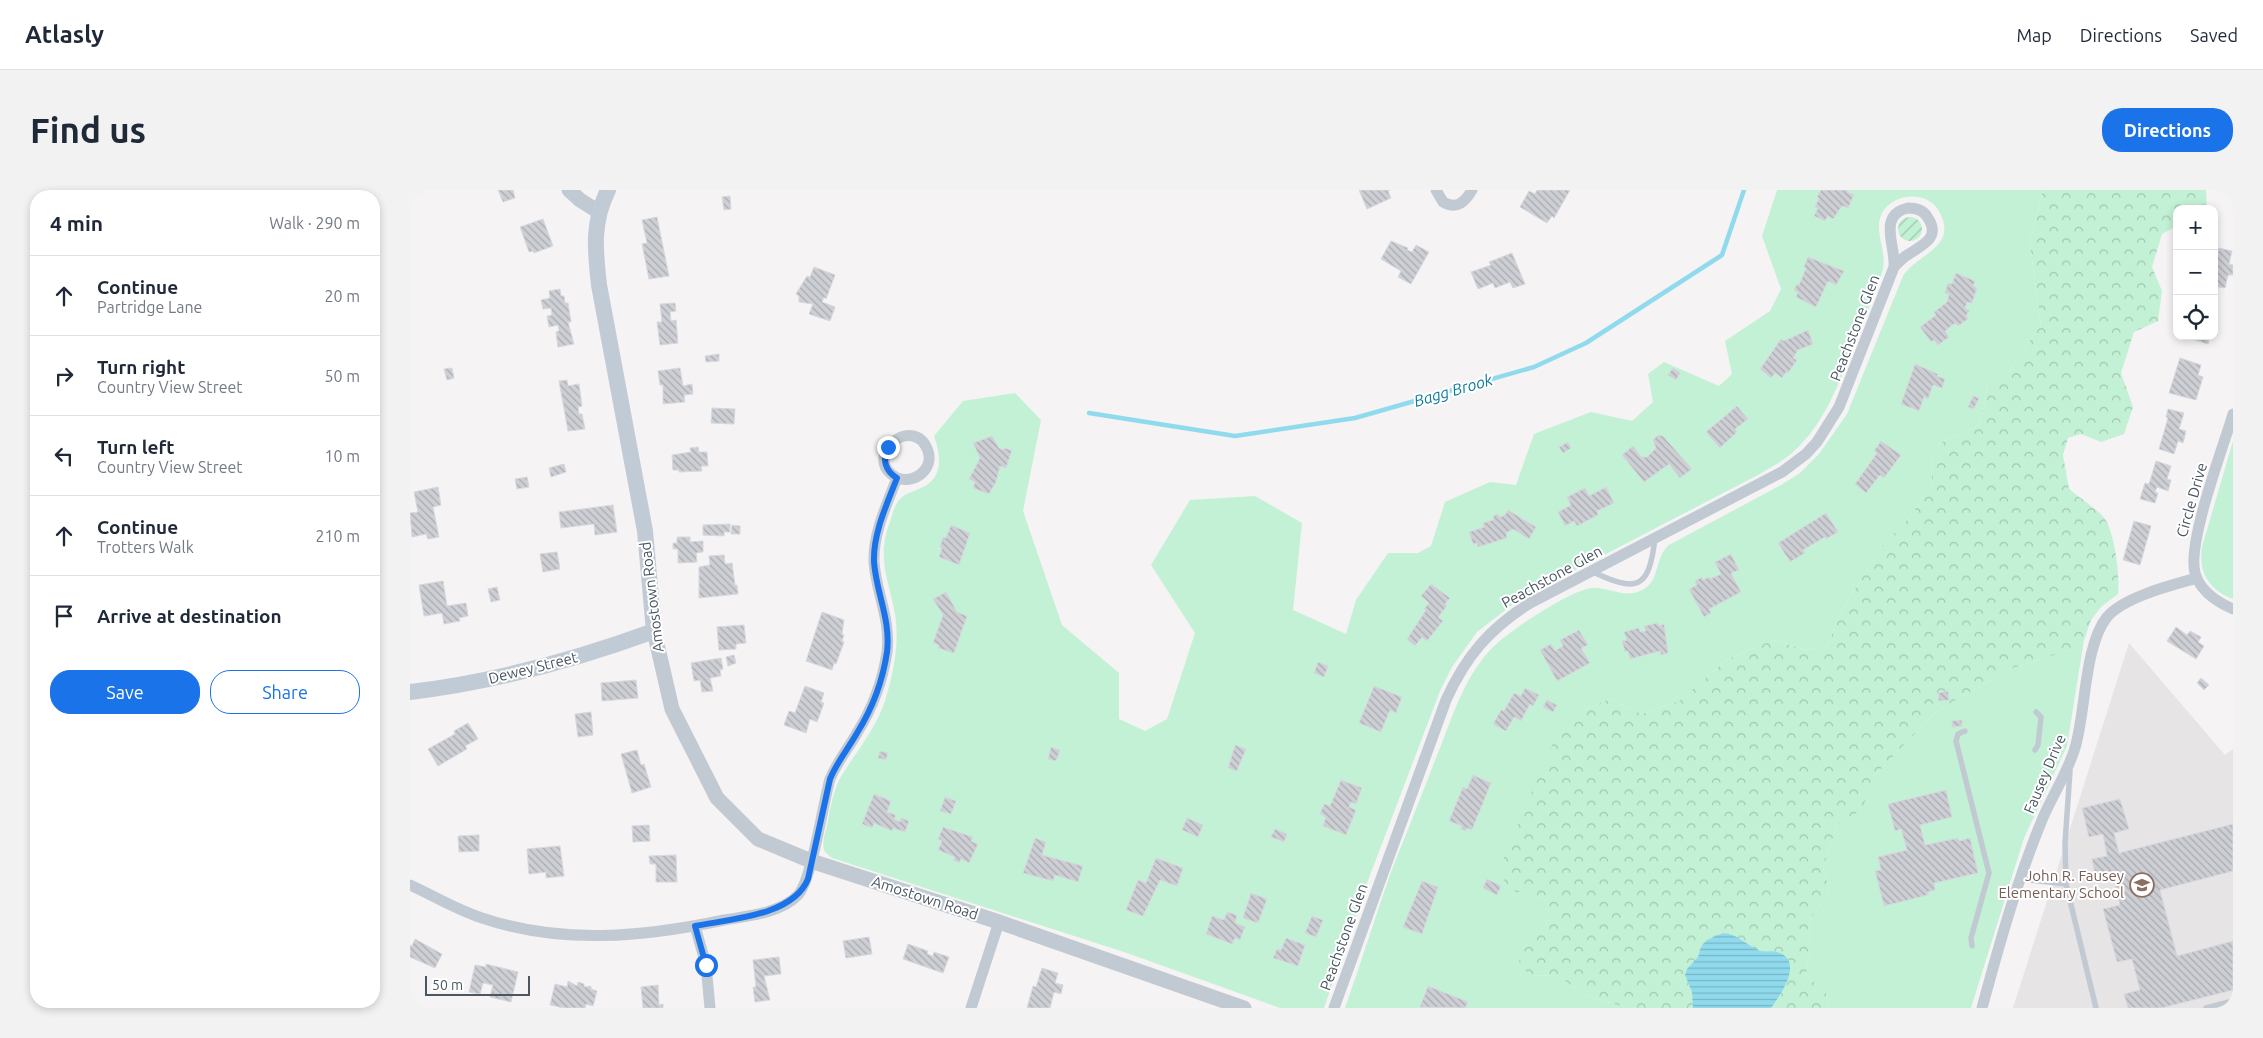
<!DOCTYPE html>
<meta charset="utf-8">
<style>
body{margin:0;font-family:Ubuntu,sans-serif;background:#f2f2f3;color:#1f2937}
.controls{position:absolute;right:15px;top:15px;display:grid;overflow:hidden;border-radius:10px;box-shadow:0 2px 8px #0003}
.controls button{width:45px;height:45px;display:grid;place-items:center;padding:0;border:0;border-bottom:1px solid #e0e1e3;background:#fff;color:#1f2937;font:25px sans-serif}
.scale{position:absolute;left:15px;bottom:12px;width:105px;box-sizing:border-box;padding-left:5px;border:2px solid #4a5661;border-top:0;font-size:14px;line-height:18px;white-space:nowrap;color:#4a5661;-webkit-text-stroke:4px #fff;paint-order:stroke}
.stop{position:absolute;width:15px;height:15px;margin:-11px;border:4px solid #1a73e8;border-radius:50%;background:#fff}
.stop.end{background:#1a73e8;border-color:#fff;box-shadow:0 1px 5px #0008}
.list{margin:0;padding:0;list-style:none}
h2{display:flex;justify-content:space-between;align-items:center;height:65px;margin:0;padding:0 20px;font-size:21px}
h2 small{font-size:16px;font-weight:400;color:#747a83}
.list li{display:grid;grid-template-columns:32px 1fr auto;gap:15px;align-items:center;box-sizing:border-box;height:80px;padding:0 20px;border-top:1px solid #e0e1e3}
.list b{display:block;font-size:19px;white-space:nowrap}
.list p{margin:0;font-size:16px;white-space:nowrap;color:#747a83}
.list em{font-size:16px;font-style:normal;color:#747a83}
.actions{display:flex;gap:10px;padding:15px 20px}
.actions a{flex:1;padding:11px 0;border:1px solid #1a73e8;border-radius:20px;text-align:center;font-size:18px;color:#1a73e8}
.actions .main{background:#1a73e8;color:#fff}
.icon{flex:none;width:28px;height:28px;fill:none;stroke:currentColor;stroke-width:2;stroke-linecap:round;stroke-linejoin:round}
.map{position:relative;flex:none;width:1823px;height:818px;overflow:hidden;border-radius:20px}
header{display:flex;align-items:center;gap:30px;box-sizing:border-box;height:70px;padding:0 25px;background:#fff;border-bottom:1px solid #e0e1e3}
header strong{font-size:24px}
nav{display:flex;gap:28px;margin-inline-start:auto;font-size:18px}
.intro{display:flex;align-items:center;justify-content:space-between;box-sizing:border-box;height:120px;padding:0 30px}
h1{margin:0;font-size:35px}
.button{padding:12px 22px;border-radius:20px;background:#1a73e8;color:#fff;font-size:18px;font-weight:700}
main{display:flex;gap:30px;padding:0 30px}
aside{flex:1;background:#fff;border-radius:20px;box-shadow:0 2px 8px #0003}
.map>svg:first-child{display:block}
.education{fill:#e6e4e5}
.green{fill:#c3f1d5}
.forest{fill:url(#forest-crowns)}
.garden{fill:url(#garden-furrows)}
.water{fill:url(#water-rules)}
.lines{fill:none;stroke-linecap:round;stroke-linejoin:round}
.stream{stroke:#90daee;stroke-width:4.5}
.building{fill:url(#building-back-hatch);stroke:#d7d9de}
.service{stroke:#c1cad2;stroke-width:5.5}
.minor{stroke:#c1cad2;stroke-width:11}
.tertiary{stroke:#c1cad2;stroke-width:15}
.secondary{stroke:#c1cbd6;stroke-width:16}
.route{stroke:#1a73e8;stroke-width:6}
.labels{text-anchor:middle;stroke-width:4;stroke-linejoin:round;paint-order:stroke}
.street-label{font-size:15px;fill:#4a5661;stroke:#fff}
.education-label{font-size:15px;fill:#785e54;stroke:#fff;text-anchor:end}
.water-label{font-size:16px;font-style:italic;fill:#0c7c9b;stroke:#fff}
</style>
<header>
<strong>Atlasly</strong>
<nav><a>Map</a><a>Directions</a><a>Saved</a></nav>
</header>
<div class="intro"><h1>Find us</h1><a class="button">Directions</a></div>
<main>
<aside>
<h2>4 min<small>Walk · 290 m</small></h2>
<ul class="list">
<li><svg class="icon" aria-label="ahead" viewBox="0 0 24 24"><path d="M12 20V5M6 11l6-6 6 6"/></svg><div><b>Continue</b><p>Partridge Lane</p></div><em>20 m</em></li>
<li><svg class="icon" aria-label="right" viewBox="0 0 24 24"><path d="M7 20v-9h11M14 6l5 5-5 5"/></svg><div><b>Turn right</b><p>Country View Street</p></div><em>50 m</em></li>
<li><svg class="icon" aria-label="left" viewBox="0 0 24 24"><path d="M17 20v-9H6M10 6l-5 5 5 5"/></svg><div><b>Turn left</b><p>Country View Street</p></div><em>10 m</em></li>
<li><svg class="icon" aria-label="ahead" viewBox="0 0 24 24"><path d="M12 20V5M6 11l6-6 6 6"/></svg><div><b>Continue</b><p>Trotters Walk</p></div><em>210 m</em></li>
<li><svg class="icon" aria-label="arrive" viewBox="0 0 24 24"><path d="M6 21V4h12l-3 4 3 4H6"/></svg><div><b>Arrive at destination</b></div></li>
</ul>
<div class="actions"><a class="main">Save</a><a>Share</a></div>
</aside>
<div class="map">
<svg width="1823" height="818" viewBox="0 0 1823 818">
<defs>
<pattern id="forest-crowns" width="20" height="18" patternUnits="userSpaceOnUse" patternTransform="scale(1.25)"><rect width="20" height="18" fill="#c3f1d5"/><path d="M2 6a3 3 0 1 1 6 0M12 15a3 3 0 1 1 6 0" fill="none" stroke="#a0c6b0"/></pattern>
<pattern id="garden-furrows" width="10" height="10" patternUnits="userSpaceOnUse" patternTransform="scale(1.25)"><rect width="10" height="10" fill="#c3f1d5"/><path d="M-1 1l2-2M0 10L10 0M9 11l2-2" fill="none" stroke="#a0c6b0"/></pattern>
<pattern id="water-rules" width="6" height="5" patternUnits="userSpaceOnUse" patternTransform="scale(1.25)"><rect width="6" height="5" fill="#90daee"/><path d="M0 2.5h6" fill="none" stroke="#78b4c4"/></pattern>
<pattern id="building-back-hatch" width="6" height="6" patternUnits="userSpaceOnUse" patternTransform="scale(1.25)"><rect width="6" height="6" fill="#cdcfd5"/><path d="M-1 5l2 2M0 0l6 6M5-1l2 2" fill="none" stroke="#a8abb0"/></pattern>
</defs>
<rect width="100%" height="100%" fill="#f5f3f3"/>
<path class="education" d="M1719,453L1815,565L1823,559V818H1603Z"/>
<path class="green" d="M1367,0H1633L1620,54L1631,135L1598,182L1577,195L1575,214L1567,236L1530,253L1523,268L1521,297L1499,328L1471,357L1430,423L1417,457L1396,460L1363,450L1316,470L1269,511L1232,524L1199,509L1153,529L1106,702H1119L1137,711L1140,730L1112,759L1120,785L1148,786L1176,806L1219,818H935C951,773 965,727 981,682C995,646 1010,610 1024,573C1042,530 1054,480 1092,449C1108,436 1164,398 1183,398C1201,397 1216,410 1234,399C1250,390 1245,366 1259,355L1371,295L1390,283L1409,264L1437,224L1493,86C1507,63 1552,57 1527,18C1514,0 1482,4 1472,23C1463,40 1477,61 1473,79C1466,102 1456,124 1447,147C1431,187 1417,232 1383,262C1373,271 1360,278 1348,285L1111,408L1067,442L1042,477L1030,501L954,701L914,818H870L717,763L422,668L415,662C411,653 415,644 417,636C420,619 423,600 432,585C447,561 464,541 474,514C483,486 490,453 485,424C479,390 466,368 480,332C482,325 485,313 491,308C496,303 505,301 511,298C534,288 531,266 524,246L553,211L605,203L631,230L613,321L652,435L709,483V529L735,541L757,529L785,443L741,375L780,310L845,306L892,333L883,420L936,444L946,410L978,363H1008L1021,356L1035,312L1080,292L1106,295L1124,244L1181,222L1222,231L1243,212L1238,184L1254,172L1309,196L1322,184L1315,151L1360,121L1371,99L1352,46Z
M1823,251V409C1799,400 1788,382 1792,357Z
M1674,450L1657,556L1614,648L1561,818H1418L1416,802L1396,785L1400,762L1399,731L1420,702L1413,678L1427,635L1451,620L1465,585L1527,521L1600,479L1663,459Z"/>
<path class="forest" d="M1633,0H1796L1797,19H1767V36L1752,44L1742,77L1752,101L1748,131L1724,142L1711,183L1723,217L1714,244L1691,252L1671,244L1658,248L1653,265L1659,299C1668,307 1689,320 1695,329C1705,345 1710,385 1708,404L1691,417L1681,430L1674,450L1663,459L1600,479L1527,521L1465,585L1452,620L1427,635L1413,678L1420,702L1399,731L1400,762L1396,785L1416,802L1418,818H1219L1176,806L1148,786L1119,785L1109,773L1112,759L1140,730L1137,711L1119,702H1106L1096,696L1090,677L1153,529L1199,509L1232,524L1269,511L1316,470L1363,450L1396,460L1417,457L1430,423L1471,357L1499,328L1521,297L1523,268L1530,253L1567,236L1575,214L1577,195L1598,182L1631,135L1620,54Z"/>
<path class="garden" d="M1488 39a12 12 0 1 1 24 0a12 12 0 1 1-24 0Z"/>
<path class="water" d="M1313,743C1328,744 1335,754 1348,760C1354,763 1361,760 1367,762C1395,771 1371,804 1361,818H1283L1282,802L1275,785L1277,779L1288,767L1292,755L1297,750Z"/>
<g class="lines">
<path class="stream" d="M679,223L825,246L945,228L1124,177L1176,153L1312,65L1334,0"/>
</g>
<path class="building" d="M88,0H103L105,8L93,12Z
M949,0H980L978,1L981,8L957,19Z
M1127,0H1160L1144,28L1142,26L1137,33L1110,17L1119,1L1125,4Z
M1411,0H1438L1437,2L1444,5L1438,18L1432,16L1423,29L1418,26L1415,31L1404,26L1408,18L1405,17L1409,8L1407,7Z
M320,6L321,19L314,20L312,7Z
M247,27L259,86L239,89L232,54L237,53L232,30Z
M133,29L143,56L124,63L123,61L119,62L110,37Z
M981,51L998,58L997,60L1002,62L1006,55L1019,62L1001,94L988,87L991,81L971,69Z
M1809,58L1822,61L1819,74L1823,75V85H1818L1815,98L1804,96V79Z
M1102,63L1115,94L1103,98L1100,92L1085,98L1083,93L1068,99L1061,82L1081,75L1079,72Z
M1398,67L1434,81L1426,95L1418,91L1406,117L1386,107L1388,102L1384,101L1387,94L1389,95L1396,78L1394,77Z
M404,77L425,85L416,109L414,107L412,112L425,117L420,131L399,124L403,114L389,112V106L386,104L397,86L400,87Z
M1546,83L1565,91L1563,96L1567,98L1562,113L1557,112L1555,118L1560,121L1556,125L1558,129L1548,136L1545,133L1535,141L1539,147L1528,155L1524,150L1521,152L1510,137L1526,125L1524,122L1537,112L1539,104L1535,103L1538,93L1542,94Z
M150,99L151,106H154L155,113H158L161,132H158L164,154L148,157L146,142L149,141L148,135L139,137L137,126L142,125L141,118L133,119L131,110L140,108L139,101Z
M265,113L266,121L260,122L261,131L266,130L268,153L250,155L247,132H252L250,114Z
M1398,140L1403,154L1388,160L1383,168L1387,170L1378,183L1376,182L1372,188L1365,183L1361,188L1350,179L1371,149L1374,151Z
M1783,146H1800L1798,154L1782,149Z
M309,164V171L296,172L295,166Z
M1770,168L1791,175L1788,185L1793,187L1786,210L1759,203Z
M1505,174L1528,184L1527,186L1535,189L1532,198L1523,195L1518,209L1514,207L1509,221L1491,214Z
M42,178L44,188L37,190L34,179Z
M270,178L273,196L282,194L283,204L274,205L275,212L253,214V195H250L248,181Z
M1263,178L1270,183L1266,190L1258,185Z
M157,190L158,196L169,194L172,216L168,217L169,224H172L175,239L158,241L149,191Z
M1563,206L1569,208L1564,219L1558,217Z
M1327,216L1338,229L1325,239L1327,242L1310,258L1296,242Z
M302,218L325,219L324,234L301,233Z
M1758,219L1774,223L1769,239L1776,241L1773,253L1768,251L1764,264L1749,259L1758,228L1756,227Z
M1248,245L1253,246L1282,279L1270,288L1259,274L1234,292L1212,265L1223,256L1231,267H1237L1246,258L1243,250Z
M582,246L589,258L593,260L594,258L602,260L596,278L590,276L586,292L579,304L563,298L565,292L559,289L570,268L563,253Z
M1471,251L1491,265L1474,288L1470,285L1456,303L1445,294L1467,263L1464,261Z
M1158,252L1161,258L1153,263L1149,257Z
M288,257L289,262H297L298,276H291L292,281L269,282V280H263L262,265L281,262L280,258Z
M1746,271L1761,276L1757,289L1761,290L1758,301L1747,297L1745,302L1748,303L1745,313L1730,309L1735,293L1739,294Z
M154,274L156,282L141,287L139,278Z
M117,287L119,297L107,299L105,289Z
M28,297L31,315L23,317L29,347L18,349L16,344L2,347L0,323L8,322L4,302Z
M1196,297L1204,313L1187,321L1188,325L1167,336L1164,331L1155,336L1148,322L1161,315L1157,307L1175,298L1179,306Z
M203,315L207,342L185,345L184,334L151,338L149,322Z
M1098,320L1126,337L1119,349L1103,339L1096,343L1097,348L1068,357L1067,353L1063,354L1059,342L1074,337L1073,333L1083,330L1084,325L1088,324L1090,327L1095,325Z
M1416,323L1428,342L1416,349L1415,347L1393,360L1395,363L1380,372L1368,353Z
M1724,331L1741,336L1730,375L1713,370Z
M320,334V342H314V346L293,345V335Z
M322,335L330,336V344H321Z
M541,335L560,343L549,375L529,367L532,358L530,357L533,347L536,348Z
M267,347H280V352L293,351V362L286,363L287,372L268,373V359H263V353H267Z
M147,362L150,379L133,382L130,364Z
M1321,364L1329,380L1321,383L1331,402L1299,419L1301,423L1294,427L1279,399L1287,395L1285,391L1292,387L1293,390L1299,387L1300,389L1311,384L1305,372Z
M314,365L315,374L322,373L325,395H327L328,404L289,408V377L300,375L299,366Z
M33,391L37,416L56,413L58,426L49,428L50,431L34,434L32,423L14,426L9,395Z
M1021,394L1040,408L1035,414L1037,416L1028,427L1033,431L1017,451L1012,447L1005,456L997,449L1016,420L1014,419L1019,413L1011,406Z
M87,397L90,410L81,412L78,399Z
M536,402L547,422L557,426L544,463L528,458L529,455L523,453L533,425L523,409Z
M412,422L434,430L432,444L434,445L432,451L434,452L426,474L424,473L422,480L396,471Z
M1248,433L1249,436L1254,434L1258,463L1251,465L1250,461L1220,469L1218,461L1215,462L1212,451L1217,450L1214,442L1229,438L1230,442L1236,441L1234,436Z
M334,435L336,453L326,454V459L309,460L307,437Z
M1766,437L1777,445L1780,441L1791,447L1788,452L1794,456L1786,469L1757,451Z
M1169,440L1178,455L1171,458L1180,473L1147,491L1130,460L1141,454L1145,461L1153,456L1150,450Z
M324,465L326,473L318,476L316,467Z
M311,468L313,479L310,480L311,486L300,488L303,501L292,502L290,490L284,491L281,473Z
M908,472L918,476L914,487L904,483Z
M1791,488L1799,495L1794,500L1787,493Z
M226,490L228,508L192,511L191,493Z
M395,496L414,503L411,512L414,513L407,532L400,529L396,543L374,535L379,521L385,523Z
M964,496L992,507L986,523L980,520L971,542L949,533Z
M1115,498L1129,505L1123,516L1120,514L1111,531L1104,527L1096,541L1083,534L1091,520L1094,521L1104,503L1111,506Z
M1538,501L1539,510L1529,511L1528,503Z
M1137,510L1147,515L1143,522L1133,517Z
M181,522L183,545L168,547L165,524Z
M1552,530V536L1542,537V531Z
M58,533L68,549L55,556L57,559L28,576L18,559L45,544L44,541Z
M825,555L836,559L827,581L818,578Z
M641,557L650,560L646,571L638,569Z
M227,560L231,575L234,574L241,597L222,603L211,564Z
M470,561L478,563L476,570L468,568Z
M1063,585L1081,593L1062,640L1057,638L1056,641L1051,639L1052,636L1039,631L1053,597L1057,599Z
M931,590L952,598L946,614L941,612L939,617L946,620L936,645L913,636L916,627L910,624L914,614L920,616Z
M1536,600L1542,627L1510,635L1515,655L1548,648L1549,651L1560,648L1568,683L1524,693L1525,700L1518,702V705L1474,716L1465,681L1471,680L1468,667L1497,660L1491,639L1485,641L1478,614Z
M464,604L481,611L477,622L486,625L484,629L490,632L491,628L499,631L495,642L483,638L482,641L464,633L462,638L452,634Z
M535,607L546,611L541,624L530,621Z
M1710,609L1719,639L1704,643L1709,663L1823,634V681L1750,700L1767,766L1823,751V800L1751,818H1718L1714,804L1730,800L1722,769L1707,772L1693,719L1710,715L1703,686L1686,689L1682,669L1697,666L1693,644L1679,647L1672,618Z
M777,628L793,635L788,647L772,640Z
M239,635L240,651L223,652L222,636Z
M533,637L563,647L561,651L568,654L559,673L551,669L549,673L543,670L545,667L528,660L532,651L528,649Z
M865,639L877,644L874,652L861,647Z
M69,645V661L49,662L48,646Z
M625,648L636,652L632,665L673,676L668,692L645,685L643,691L613,683Z
M150,656L154,686L136,688V682L119,684L117,659Z
M266,665L267,692H246V674H240L239,666Z
M746,668L773,678L767,696L750,690L733,726L716,720L728,690L736,693Z
M1077,689L1091,696L1087,705L1073,698Z
M1012,691L1028,697L1012,744L993,737Z
M841,703L857,709L848,733L833,728Z
M817,722L827,725L825,733L835,737L830,750L825,748L822,754L796,744L802,726L814,730Z
M902,726L913,730L906,747L895,743Z
M459,747L462,764L436,768L433,751Z
M876,748L895,755L888,776L863,768L867,759L871,760Z
M5,749L32,764L25,778L0,767V755L2,756Z
M498,754L518,761L517,764L523,766L524,762L539,767L533,783L493,769Z
M369,767L371,784L354,786L360,810L345,812L343,797H346L343,770Z
M76,774L108,782L101,812L80,807L83,795L73,793L70,804L59,802L65,775L76,777Z
M632,778L648,783L645,793L653,795L651,804L644,802L640,818H617L623,796L626,797Z
M158,791L167,796L168,792L174,794V797L181,796V799L187,801L183,816L176,814L175,818H154L140,815L145,794L157,797Z
M248,795L249,815L253,814V818H233L231,797Z
M1018,796L1058,812L1055,818L1010,817Z"/>
<g class="lines">
<path class="service" d="M1181,381C1227,403 1239,400 1245,348
M1555,541L1548,544L1546,551L1579,683L1561,748L1562,756
M1625,560L1628,555L1631,527L1626,522
M1611,689L1656,694L1686,818
M1656,694L1655,653L1660,581
M1796,818L1823,811"/>
<path class="minor" d="M1026,0L1033,12C1047,20 1055,12 1062,0
M1498,18C1506,18 1514,20 1518,28C1531,48 1512,55 1499,64C1493,67 1489,72 1484,77C1486,56 1467,25 1498,18Z
M1823,224C1813,258 1777,352 1785,383C1790,401 1807,412 1823,419
M0,695C24,706 47,720 72,728C152,755 234,747 314,730C338,726 371,723 388,705C402,690 413,613 420,589C427,572 438,559 447,543C462,519 473,489 477,462C481,430 466,402 464,372C463,343 477,314 487,288C504,294 524,280 518,261C504,222 449,267 487,288
M285,736L296,775L300,818
M561,818L589,732
M924,818L1036,510C1056,466 1079,439 1120,413L1372,282L1396,264L1407,252L1429,217L1484,77
M1572,818C1589,755 1607,691 1632,630C1642,606 1657,584 1665,558C1676,521 1674,456 1697,427C1714,407 1762,395 1787,388"/>
<path class="tertiary" d="M159,0L170,10L189,22
M244,441L262,519L307,608L348,649L401,671L589,732L834,818"/>
<path class="secondary" d="M0,502C84,492 165,470 244,441L235,341L189,95C185,59 182,33 198,0"/>
</g>
<g class="lines">
<path class="route" d="M296,775L285,736C320,729 383,726 398,689L420,589C427,572 438,559 447,543C462,519 473,489 477,462C481,430 466,402 464,372C463,343 477,314 487,288C475,281 472,269 478,257"/>
</g>
<defs>
<g id="school-ring" transform="scale(1.25)"><circle r="9.5" fill="#fff" stroke="#8d6e63" stroke-width="1.5"/><path d="M0-5L7-2L0 1L-7-2ZM-4 1L0 2.5L4 1V4Q0 6-4 4Z" fill="#8d6e63"/></g>
</defs>
<g fill-rule="evenodd">
<use href="#school-ring" x="1732" y="695"/>
</g>
<g class="labels">
<g class="street-label">
<text transform="translate(1445 138) rotate(-69)" y="5">Peachstone Glen</text>
<text transform="translate(1782 310) rotate(-74)" y="5">Circle Drive</text>
<text transform="translate(1142 387) rotate(-29)" y="5">Peachstone Glen</text>
<text transform="translate(242 407) rotate(-97)" y="5">Amostown Road</text>
<text transform="translate(123 478) rotate(-14)" y="5">Dewey Street</text>
<text transform="translate(1635 584) rotate(-67)" y="5">Fausey Drive</text>
<text transform="translate(515 708) rotate(18)" y="5">Amostown Road</text>
<text transform="translate(934 747) rotate(-70)" y="5">Peachstone Glen</text>
</g>
<g class="education-label">
<text x="1714" y="691">John R. Fausey<tspan x="1714" dy="17">Elementary School</tspan></text>
</g>
<g class="water-label">
<text transform="translate(1043 200) rotate(-16)" y="6">Bagg Brook</text>
</g>
</g>
</svg>
<div class="controls">
<button>+</button>
<button>−</button>
<button><svg class="icon" aria-label="locate" viewBox="0 0 24 24"><circle cx="12" cy="12" r="6"/><path d="M12 2v4M12 18v4M2 12h4M18 12h4"/></svg></button>
</div>
<div class="scale">50 m</div>
<div class="stop" style="left:296px;top:775px"></div>
<div class="stop end" style="left:478px;top:257px"></div>
</div>
</main>
